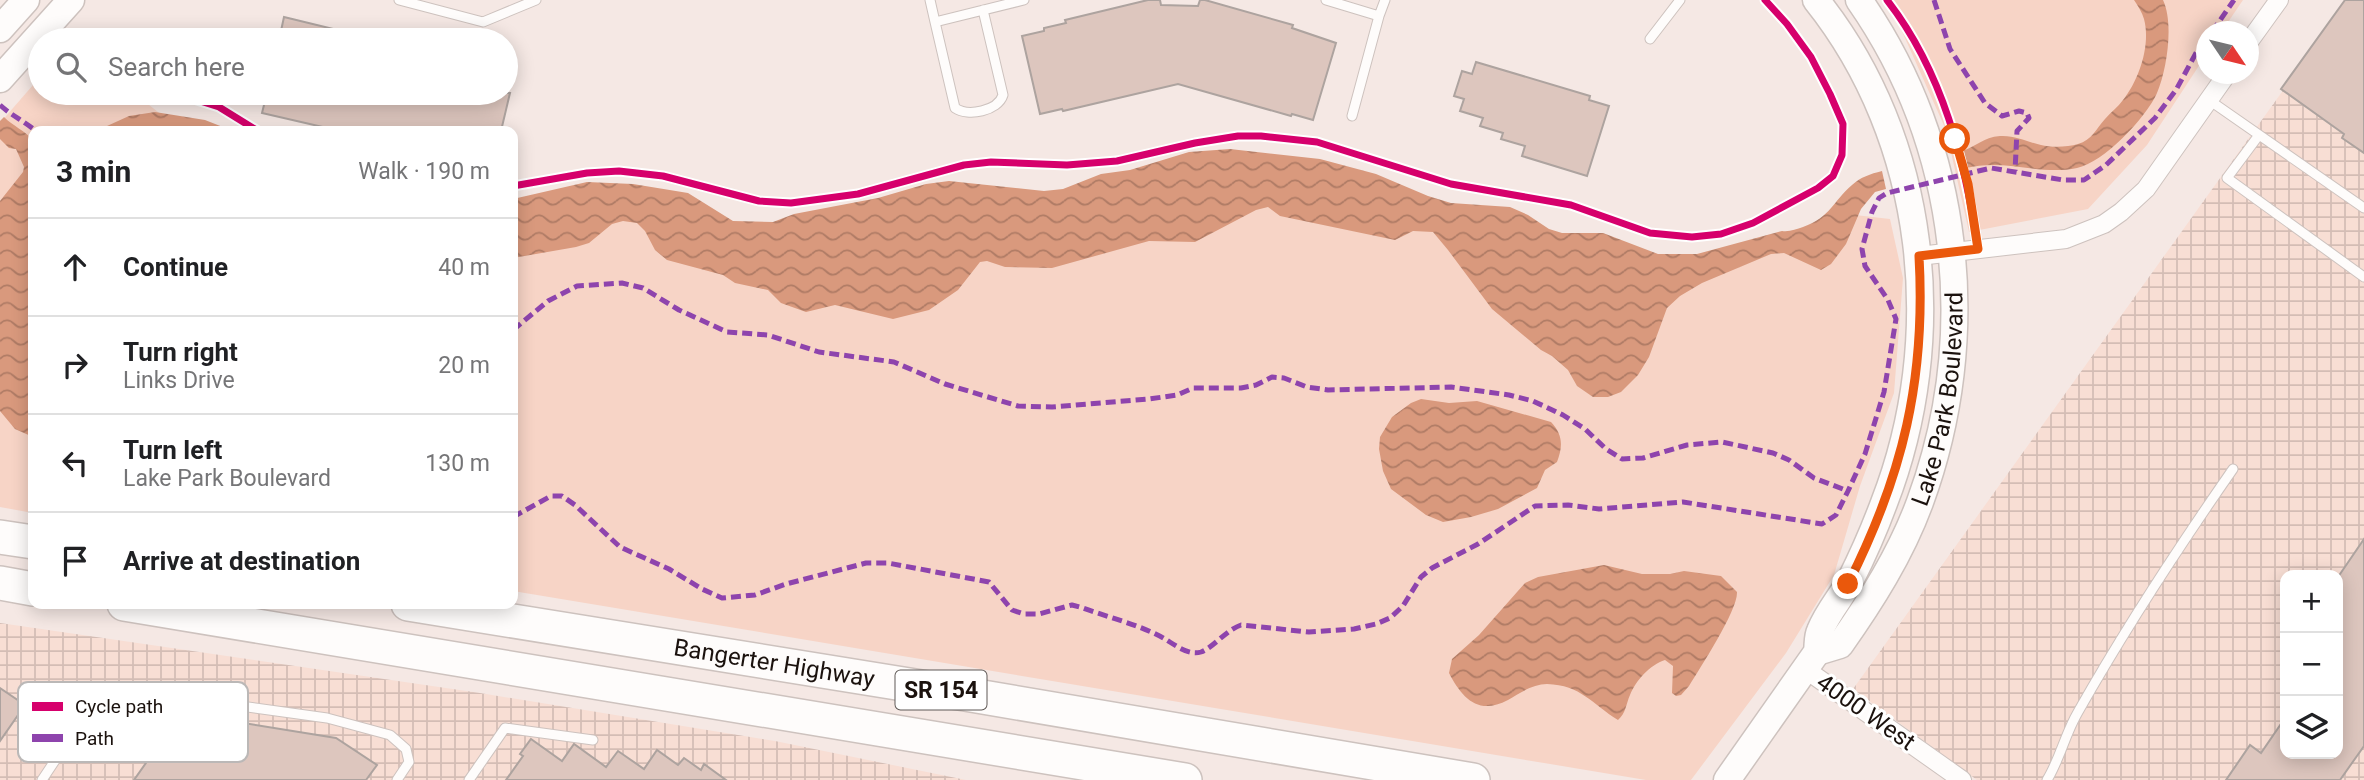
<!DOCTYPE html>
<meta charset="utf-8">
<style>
body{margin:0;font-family:Roboto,sans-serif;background:#f6f6f6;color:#202124}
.controls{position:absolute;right:21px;bottom:21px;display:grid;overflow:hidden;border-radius:14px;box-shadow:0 4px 18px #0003}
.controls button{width:63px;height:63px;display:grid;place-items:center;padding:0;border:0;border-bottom:2px solid #e0e0e0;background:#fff;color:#202124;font:35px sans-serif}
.compass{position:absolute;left:2196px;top:21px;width:63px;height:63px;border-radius:50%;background:#fff;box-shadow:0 4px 18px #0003;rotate:125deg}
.stop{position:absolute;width:21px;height:21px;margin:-16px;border:5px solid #ea580c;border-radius:50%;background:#fff}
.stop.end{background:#ea580c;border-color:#fff;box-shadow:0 2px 7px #0008}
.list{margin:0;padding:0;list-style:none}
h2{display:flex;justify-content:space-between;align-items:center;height:91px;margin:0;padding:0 28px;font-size:30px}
h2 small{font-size:23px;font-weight:400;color:#757577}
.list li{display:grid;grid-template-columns:46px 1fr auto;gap:21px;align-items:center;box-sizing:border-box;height:98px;padding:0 28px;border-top:2px solid #e0e0e0}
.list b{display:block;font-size:26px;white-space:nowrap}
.list p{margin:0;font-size:23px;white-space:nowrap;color:#757577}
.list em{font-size:23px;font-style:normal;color:#757577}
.icon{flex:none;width:38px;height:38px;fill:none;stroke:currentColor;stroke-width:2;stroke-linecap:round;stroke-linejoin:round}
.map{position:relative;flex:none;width:2364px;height:780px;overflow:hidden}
.search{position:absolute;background:#fff;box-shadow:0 4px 18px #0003;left:28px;top:28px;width:490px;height:77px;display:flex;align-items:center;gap:18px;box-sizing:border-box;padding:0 24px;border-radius:38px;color:#757577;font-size:26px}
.panel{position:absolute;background:#fff;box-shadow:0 4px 18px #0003;left:28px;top:126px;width:490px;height:483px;border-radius:14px}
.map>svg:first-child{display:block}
.industrial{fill:url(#industrial-grid);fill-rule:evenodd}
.grass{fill:#f7d4c6}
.water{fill:url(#water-waves)}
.building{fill:#ddc6be;stroke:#ada39f;stroke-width:2}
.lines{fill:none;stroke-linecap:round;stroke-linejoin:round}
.lane-casing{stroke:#cdc2be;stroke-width:11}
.street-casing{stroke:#cdc2be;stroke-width:20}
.secondary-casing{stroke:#cdc2be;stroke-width:29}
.highway-casing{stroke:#cdc2be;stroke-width:36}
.lane{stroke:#fefcfb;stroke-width:9}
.street{stroke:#fefcfb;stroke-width:18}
.secondary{stroke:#fefcfb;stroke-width:26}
.highway{stroke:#fefcfb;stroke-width:33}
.quiet{stroke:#8e44ad;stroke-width:5;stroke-dasharray:10 5;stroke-linecap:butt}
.cycleway-casing{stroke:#fff;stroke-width:11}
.cycleway{stroke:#d6006c;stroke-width:7}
.route{stroke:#ea580c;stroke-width:9}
.labels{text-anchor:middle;stroke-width:6;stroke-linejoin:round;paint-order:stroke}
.shield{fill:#fff;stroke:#5f5956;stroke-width:2}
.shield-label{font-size:23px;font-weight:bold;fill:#1b120e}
.street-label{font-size:24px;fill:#1b120e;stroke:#fff}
.key{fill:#fff;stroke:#bbb8b7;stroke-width:2}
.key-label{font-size:19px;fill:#1b120e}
</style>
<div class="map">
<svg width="2364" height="780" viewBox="0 0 2364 780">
<defs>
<pattern id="industrial-grid" width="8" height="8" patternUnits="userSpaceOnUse" patternTransform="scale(1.75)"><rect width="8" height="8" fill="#f8ded4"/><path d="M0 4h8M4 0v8" fill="none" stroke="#d4bdb5"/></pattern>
<pattern id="water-waves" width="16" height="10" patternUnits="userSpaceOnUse" patternTransform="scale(1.75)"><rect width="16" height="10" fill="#d9997d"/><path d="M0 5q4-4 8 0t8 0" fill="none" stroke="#af7b65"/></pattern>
</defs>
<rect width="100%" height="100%" fill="#f5e8e4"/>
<path class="industrial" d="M2348,0H2364V780H1977L1853,689ZM2285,575H2338V754H2285Z
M0,623L480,693L775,741L966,780H0Z"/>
<path class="grass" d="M1888,0H2243L2222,31L2206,32V55L2147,145L2088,209L1969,232L1946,130Z
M40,77V93H134L182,131H33V513L0,507V123Z
M1254,180L1683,274L1855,215L1890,219L1903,278L1894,393L1860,486L1834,575L1786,653L1691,780H1646L513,591V210L585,212L773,238Z"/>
<path class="water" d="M2134,0H2163C2174,23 2167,70 2157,93C2146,118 2103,163 2077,168C2040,176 2005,158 1966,168L1962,151C1976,147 1983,137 2000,136C2015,135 2027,142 2041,145C2052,148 2068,147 2078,144C2092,140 2096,129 2105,119C2111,112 2118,107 2123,100C2139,80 2151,45 2144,19C2142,12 2138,6 2134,0Z
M155,112L205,120L233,131H96L129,116Z
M4,117C13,126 24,130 33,140V437L15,429L0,411V201L23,172L24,167L16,149L9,148L0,139V121Z
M1230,149L1320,159L1376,174L1428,196L1451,203L1510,207L1528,215L1549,229L1562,233H1603L1658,254H1697L1782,231C1790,232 1796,229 1803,227C1831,217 1833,201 1852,185C1861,177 1870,174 1882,171L1886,189L1875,192L1861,209L1846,244L1831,264L1821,270L1784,253L1771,254L1702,283L1680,296L1667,308L1649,357L1638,375L1621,392L1608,397H1593L1577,386L1568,370L1552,356L1541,350L1492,309L1448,250L1433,232L1413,231L1395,240L1280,216L1268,207L1256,210L1195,242L1149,241L1052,268L1005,267L987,261L980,262L958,290L929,310L893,319L835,305L806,312L781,303L768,290L735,283L723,275L667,260L655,250L645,231L637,223L623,221L612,224L589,243L576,247L513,258V199L587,182L633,184L688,193L733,221L773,222L794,214L878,198L926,184L949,181L1044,191L1063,189L1101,174L1130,170L1189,152Z
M1421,399L1449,403L1477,401L1551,422C1563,435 1563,446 1557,462L1545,470L1537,488L1498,509L1471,517L1443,522L1426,515L1391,489L1383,471L1379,449L1380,437L1392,417L1411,403Z
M1604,565L1642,574H1670L1684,571L1721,576L1737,592C1738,610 1700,668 1689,686L1681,695L1676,696L1672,693L1673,666L1665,660C1650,665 1636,680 1630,695C1626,704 1626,713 1618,720C1592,704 1581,685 1547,684C1533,684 1520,693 1508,700C1478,716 1462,698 1449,673L1452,659L1479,635L1525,583L1538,577Z"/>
<path class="building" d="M1148,0H1160L1161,5L1198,6L1200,0H1205L1293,25L1292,28L1336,43L1313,120L1292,114L1291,116L1178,84L1063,111L1062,109L1040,114L1022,36L1044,31V28L1066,23L1065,20Z
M2345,0H2364V153L2342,138L2344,134L2281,89Z
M284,17L358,35V40H279Z
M1476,62L1590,96L1589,100L1609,106L1587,176L1522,156L1525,146L1501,139L1503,133L1480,126L1483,118L1460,111L1464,99L1454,96L1462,71L1472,74Z
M267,93H510L501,131H340L262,113Z
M2364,539V746L2340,780H2226L2250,745L2261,753L2285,718V754H2338V577Z
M0,688L25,705L0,741Z
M181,713L336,738L377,765L366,780H134Z
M531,739L562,761L574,744L606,767L618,751L644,769L657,750L678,765L684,758L701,770L704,764L726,780H506L523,756L520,754Z"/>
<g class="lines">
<g class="lane-casing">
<path id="lane" d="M399,0L483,22L536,0
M930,0L935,22L1024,0
M1326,0L1379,16L1352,116
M1379,16L1385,0
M935,22L955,108C968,117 998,111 1003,95L983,10
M1650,39L1680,0
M2209,100L2364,208
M2259,135L2227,178L2364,277
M42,780L104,687L327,718L390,735L406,749L409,762L397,780
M469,780L505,728L593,740
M2047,780C2060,759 2065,734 2078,712C2125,629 2178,548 2233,469"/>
</g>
<g class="street-casing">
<path id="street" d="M2248,43L2279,0
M1919,256L2066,239L2104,224L2121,212L2146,189L2227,74
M1805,669L1962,780"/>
</g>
<g class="secondary-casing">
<g id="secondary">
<path d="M0,29L26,0"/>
<path d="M0,79L71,0"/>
<path id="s1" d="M1817,652L1840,645C1871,601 1901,554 1920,502C1981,336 1961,146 1859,0"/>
<path d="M1727,780L1817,652C1818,645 1817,637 1820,631C1827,613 1841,597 1850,581C1863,555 1874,530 1884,503C1948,338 1928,140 1816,0"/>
</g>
</g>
<g class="highway-casing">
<g id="highway">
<path d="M0,537L33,542"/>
<path d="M0,583L33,589"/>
<path d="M124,604L1185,780"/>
<path id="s2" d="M408,604L965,694L1473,780"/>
</g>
</g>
<use href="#lane" class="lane"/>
<use href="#street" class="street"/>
<use href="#secondary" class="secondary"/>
<use href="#highway" class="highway"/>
<path class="quiet" d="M1934,0L1950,49L1985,103L2002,116L2019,111L2027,113L2029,118L2017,131L2015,171
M2212,32L2234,0
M0,105C12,116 24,121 36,131
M513,330L548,301L577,286L622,283L643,288L679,310L727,332L768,335L819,352L894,362L945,384L1018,406L1052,407L1149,399L1177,395L1193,388H1241L1256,385L1272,377L1284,378L1307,387L1328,390L1451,387L1509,395L1533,401L1563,415L1585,429L1606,449L1622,459L1643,458L1687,445L1722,442L1773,453L1789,460L1814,478L1848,491
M513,517L551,496H562L575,505L620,547L669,569L702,589L722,598L755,595L786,584L866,563H888L989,582L1012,610L1024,614H1039L1072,605L1083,608C1110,618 1141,625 1165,639C1175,645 1189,656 1201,652C1214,647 1226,630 1241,625L1309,632L1354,629L1376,624L1390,618L1403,606L1421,577L1432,568L1478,544L1535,506L1568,505L1599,509L1683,502L1822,524L1836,515L1848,491L1865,454L1884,392L1896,319L1888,300L1865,266L1862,249L1872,212L1879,198L1887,193L1991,168L2063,180H2084L2106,165L2155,118L2176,90L2196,53L2206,39"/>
<g class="cycleway-casing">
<path id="cycleway" d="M1887,0C1943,72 1965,161 1978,249
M175,93L219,107L258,131
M513,186L587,173L619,171L663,176L759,201L791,203L858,194L964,165L991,162L1067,165L1117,161L1195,143L1238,136H1261L1317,142L1451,184L1571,205L1650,233L1692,237L1721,234L1753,223L1818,188L1833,176L1842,155L1843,124L1830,94L1811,57L1787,24L1765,0"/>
</g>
<use href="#cycleway" class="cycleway"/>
</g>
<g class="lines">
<path class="route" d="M1848,584C1903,475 1926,379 1919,256L1978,249L1968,184L1955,139"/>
</g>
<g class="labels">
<rect class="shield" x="895.5" y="670.5" width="91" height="39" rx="5"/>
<g class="shield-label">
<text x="941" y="698">SR 154</text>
</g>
<g class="street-label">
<text dy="8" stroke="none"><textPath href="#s1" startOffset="294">Lake Park Boulevard</textPath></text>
<text dy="8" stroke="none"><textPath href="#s2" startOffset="371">Bangerter Highway</textPath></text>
<text transform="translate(1866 712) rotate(35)" y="8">4000 West</text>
</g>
</g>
<rect x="18" y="682" width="230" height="80" rx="10" class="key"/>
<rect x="32" y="702" width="31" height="9" fill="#d6006c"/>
<rect x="32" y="734" width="31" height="8" fill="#8e44ad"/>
<g class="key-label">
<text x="75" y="713">Cycle path</text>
<text x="75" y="745">Path</text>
</g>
</svg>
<div class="controls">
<button>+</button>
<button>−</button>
<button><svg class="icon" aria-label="layers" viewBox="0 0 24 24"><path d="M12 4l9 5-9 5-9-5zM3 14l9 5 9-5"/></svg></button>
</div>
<svg class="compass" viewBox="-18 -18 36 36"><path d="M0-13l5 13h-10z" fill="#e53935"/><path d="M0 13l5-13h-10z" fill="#757577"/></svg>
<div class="stop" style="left:1955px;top:139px"></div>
<div class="stop end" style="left:1848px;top:584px"></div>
<div class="search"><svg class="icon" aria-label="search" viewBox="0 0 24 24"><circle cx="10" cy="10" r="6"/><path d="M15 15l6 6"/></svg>Search here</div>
<section class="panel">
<h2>3 min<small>Walk · 190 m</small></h2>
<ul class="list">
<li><svg class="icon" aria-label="ahead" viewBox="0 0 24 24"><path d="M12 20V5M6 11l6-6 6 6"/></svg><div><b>Continue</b></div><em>40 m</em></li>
<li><svg class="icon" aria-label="right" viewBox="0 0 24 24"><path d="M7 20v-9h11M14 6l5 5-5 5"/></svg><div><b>Turn right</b><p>Links Drive</p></div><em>20 m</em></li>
<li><svg class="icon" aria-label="left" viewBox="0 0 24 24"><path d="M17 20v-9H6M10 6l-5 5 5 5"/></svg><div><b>Turn left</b><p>Lake Park Boulevard</p></div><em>130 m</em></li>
<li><svg class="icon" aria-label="arrive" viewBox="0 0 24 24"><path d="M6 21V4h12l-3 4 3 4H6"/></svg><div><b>Arrive at destination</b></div></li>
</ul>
</section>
</div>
